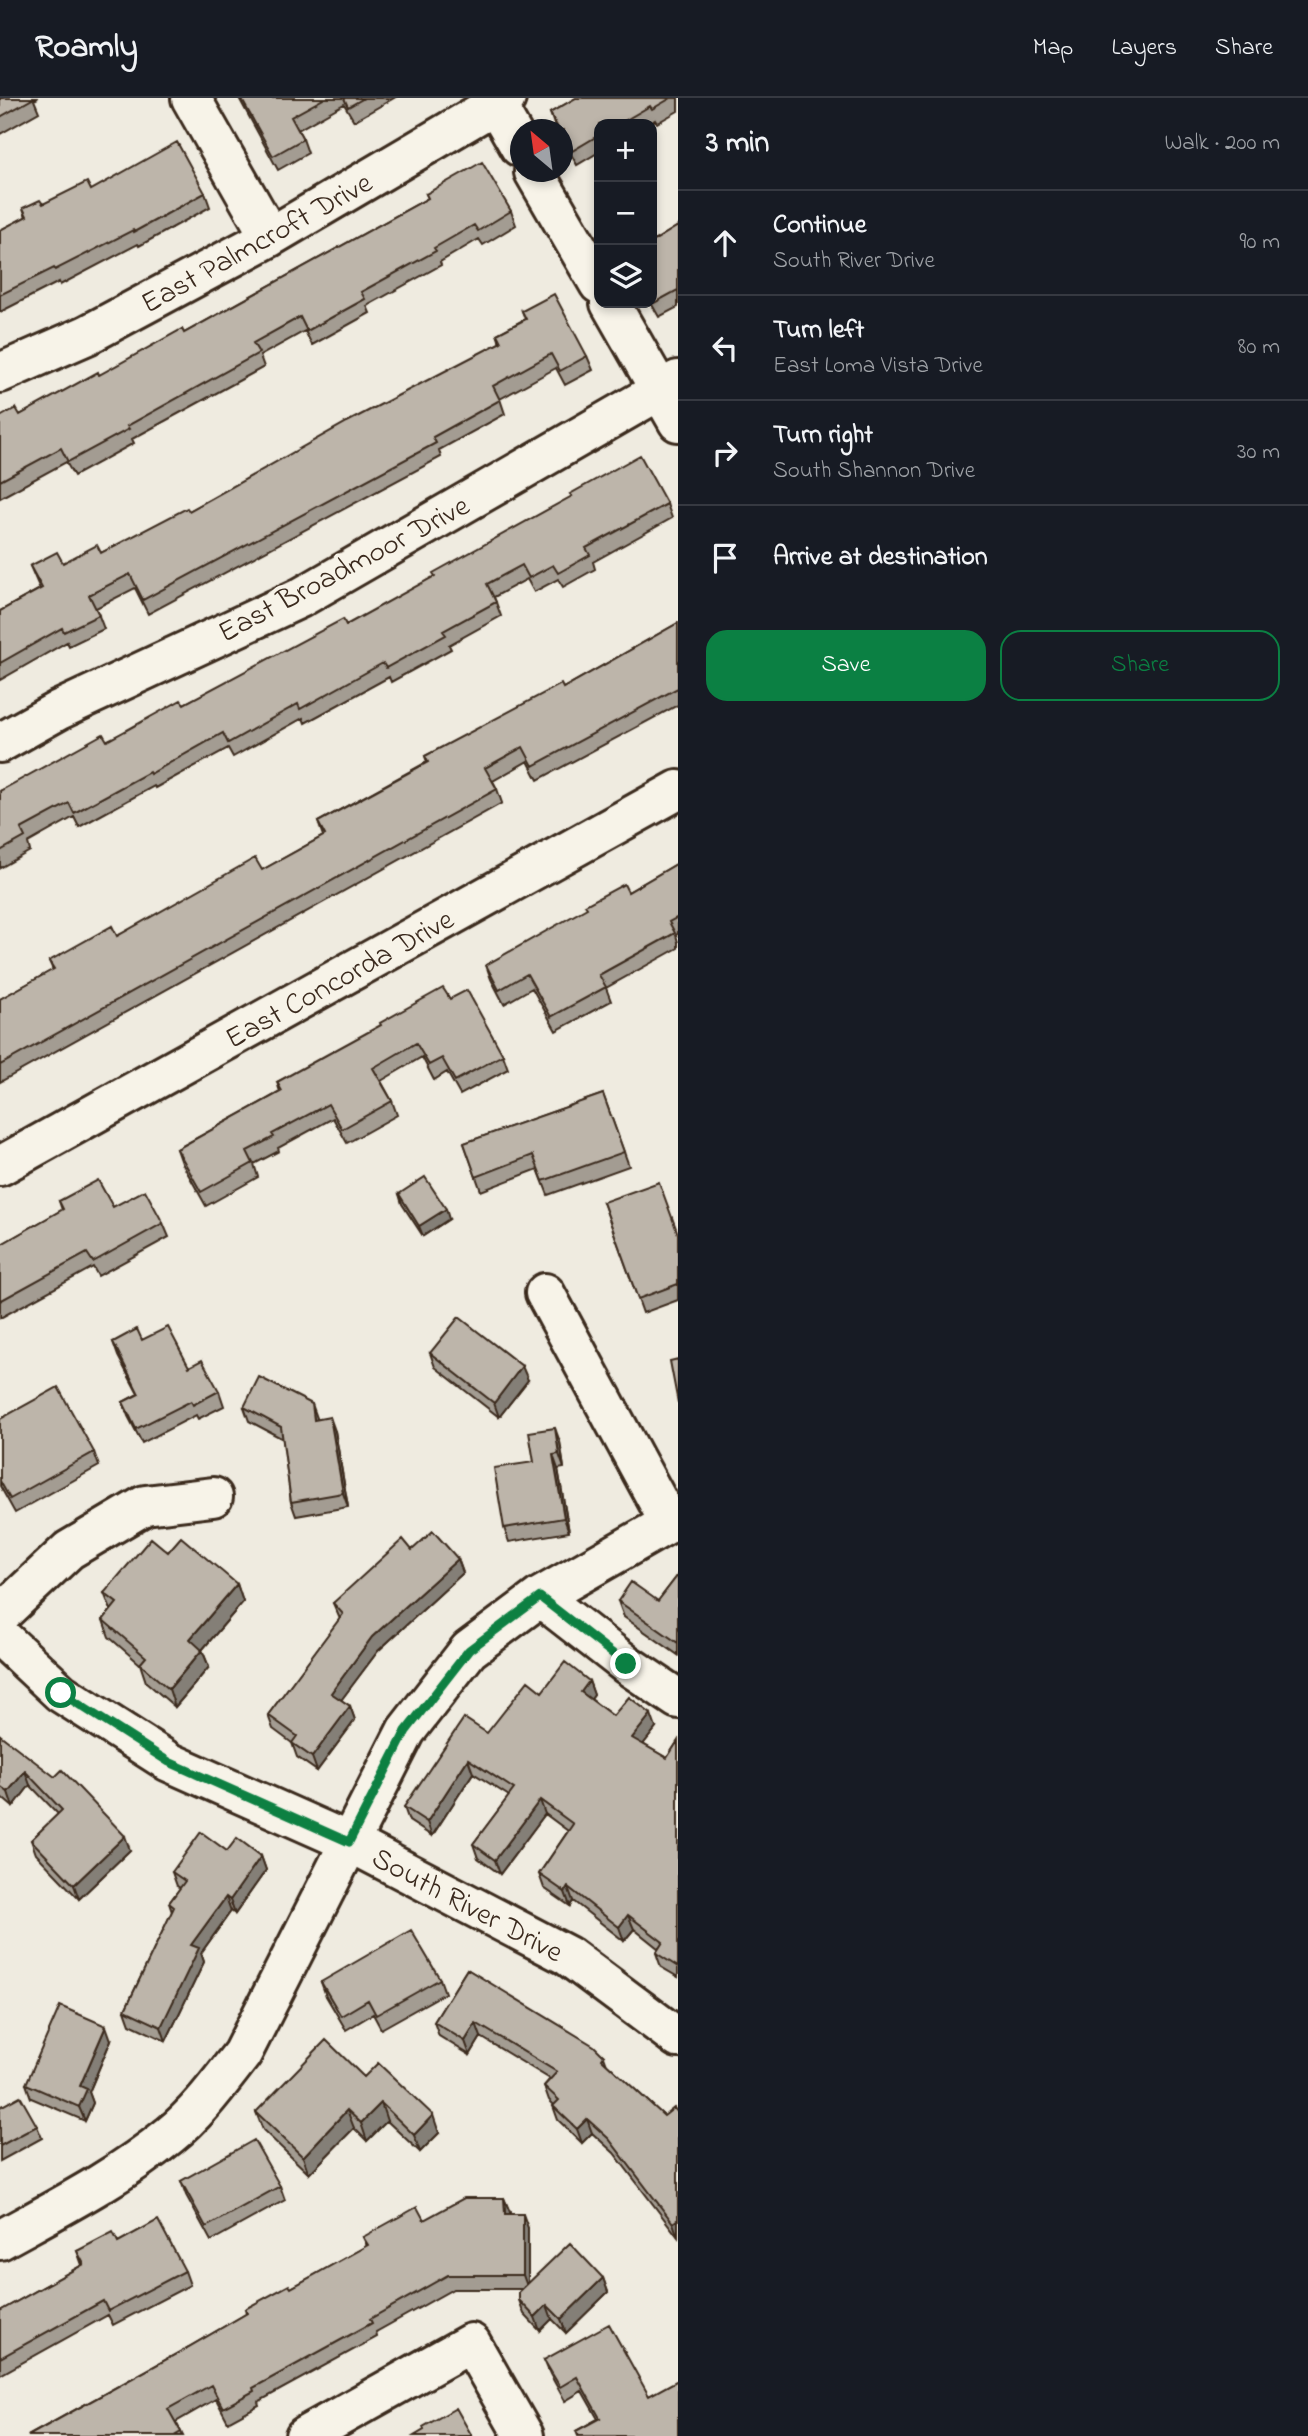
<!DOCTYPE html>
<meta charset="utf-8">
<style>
body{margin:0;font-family:"Indie Flower",sans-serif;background:#242831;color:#f1f3f6}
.controls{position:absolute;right:21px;top:21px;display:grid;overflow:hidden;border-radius:14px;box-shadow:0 4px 10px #0003}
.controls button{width:63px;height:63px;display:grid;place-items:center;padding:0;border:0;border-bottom:2px solid #363941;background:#171b24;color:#f1f3f6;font:35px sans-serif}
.compass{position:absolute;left:510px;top:21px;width:63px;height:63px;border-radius:50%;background:#171b24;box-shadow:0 4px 10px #0003;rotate:331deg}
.stop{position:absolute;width:21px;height:21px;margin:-16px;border:5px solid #0b8043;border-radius:50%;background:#fff}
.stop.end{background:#0b8043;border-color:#fff;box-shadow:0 2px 7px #0008}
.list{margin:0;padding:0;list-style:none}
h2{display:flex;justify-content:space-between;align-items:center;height:91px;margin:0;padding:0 28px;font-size:30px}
h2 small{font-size:23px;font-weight:400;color:#9ea1a6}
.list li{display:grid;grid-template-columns:46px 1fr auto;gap:21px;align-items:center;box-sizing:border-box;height:105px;padding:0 28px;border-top:2px solid #363941}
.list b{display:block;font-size:26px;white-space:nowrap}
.list p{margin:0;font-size:23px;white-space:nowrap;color:#9ea1a6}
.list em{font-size:23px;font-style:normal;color:#9ea1a6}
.actions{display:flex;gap:14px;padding:21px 28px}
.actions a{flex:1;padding:16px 0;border:2px solid #0b8043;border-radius:21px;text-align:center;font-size:24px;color:#0b8043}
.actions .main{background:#0b8043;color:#fff}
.icon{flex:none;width:38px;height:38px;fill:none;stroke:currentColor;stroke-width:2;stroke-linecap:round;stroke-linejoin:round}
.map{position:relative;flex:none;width:678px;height:2338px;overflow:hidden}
header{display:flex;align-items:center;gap:42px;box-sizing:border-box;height:98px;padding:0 35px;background:#171b24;border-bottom:2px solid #363941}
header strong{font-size:33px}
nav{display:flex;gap:38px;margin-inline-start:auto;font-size:24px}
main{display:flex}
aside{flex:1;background:#171b24}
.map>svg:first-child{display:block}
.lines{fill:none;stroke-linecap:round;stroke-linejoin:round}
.minor-casing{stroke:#3b2a1e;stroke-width:44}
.minor{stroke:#f7f3e8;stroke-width:38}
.wall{fill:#a39c92;stroke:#3b2a1e;stroke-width:2}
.shaded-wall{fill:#847f77;stroke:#3b2a1e;stroke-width:2}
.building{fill:#bdb5aa;stroke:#3b2a1e;stroke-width:2}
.route{stroke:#0b8043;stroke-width:9}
.labels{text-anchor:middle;stroke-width:7;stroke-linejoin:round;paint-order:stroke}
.street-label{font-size:30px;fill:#3b2a1e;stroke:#f7f3e8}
</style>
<header>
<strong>Roamly</strong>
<nav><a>Map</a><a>Layers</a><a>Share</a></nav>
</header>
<main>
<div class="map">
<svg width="678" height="2338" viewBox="0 0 678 2338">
<rect width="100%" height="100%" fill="#efebe0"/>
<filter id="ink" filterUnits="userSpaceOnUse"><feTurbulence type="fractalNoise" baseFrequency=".0143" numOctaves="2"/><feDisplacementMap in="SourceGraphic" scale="14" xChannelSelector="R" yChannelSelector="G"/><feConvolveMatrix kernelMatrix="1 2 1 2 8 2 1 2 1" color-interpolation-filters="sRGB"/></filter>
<g filter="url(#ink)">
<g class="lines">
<g class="minor-casing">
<path id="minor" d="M191,0L270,139
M496,7L520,49
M534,74L599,186
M610,205L678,324
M0,275L87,237L270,139L506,0
M0,645L59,612L300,500L678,282
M0,1068L678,692
M545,1195L669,1424
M540,1499L626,1566L678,1601
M0,1517L69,1452L145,1407L213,1399
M0,1538L61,1595L169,1664L349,1744L568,1858L678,1940
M0,2142C58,2110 119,2079 170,2037C198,2015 220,1984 242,1956L406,1633L469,1552L540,1499L678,1420
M305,2338L471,2245L524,2338"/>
</g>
<use href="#minor" class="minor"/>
</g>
<path class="wall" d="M0,0H38L34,2L39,14L0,36Z
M239,0H394L354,23L344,6L298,32L303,41L308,55L278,72Z
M576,0H678V13L657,25L655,22L649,26H599V54L577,67L563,42V32H556L550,15Z
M91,92L205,95L210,109L139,148L138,146L60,187L59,184L0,214V132L26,119L23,110L43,106Z
M426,96L511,113L516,127L483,147L479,141L440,164L441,167L367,208L370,215L312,247L305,233L260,258L264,269L132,341L134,345L74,378L66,364L0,400V319L20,317L184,235L428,100Z
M678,128V209L659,219L651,205L652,144Z
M522,213L587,258L593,272L565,287L556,270L500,301L505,316L439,352L441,359L148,516L135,490L96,510L104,531L69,548L67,544L0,582V513L40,491L30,468L63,465L101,455L189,413L500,245L497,236L525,221Z
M667,406L672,420L593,464L595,471L563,489L558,481L534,494L527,481L494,499L501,518L449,547L451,551L391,584L389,579L305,625L303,620L233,659L228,650L155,690L154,688L79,729L74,719L28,745L30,753L0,770V693L184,606L346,527Z
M678,525V607L538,682L528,663L493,683L497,691L502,705L0,984V901L53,872L49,863L117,838L262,772L323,738L318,724L427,664L425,658L563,590Z
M678,765V836L676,837L678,844V850L606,890L611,903L556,933L532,890L504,906L491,881L486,867L628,794Z
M450,901L503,957L508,971L460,997L447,974L434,982L422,959L381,983L392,1003L397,1017L347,1045L333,1020L278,1050L279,1053L254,1066L258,1079L206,1108L182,1065L177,1051L280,994L277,984Z
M603,996L629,1068L548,1097L538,1071L481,1093L464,1045Z
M399,1096L449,1121L423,1138L402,1106Z
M59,1103L113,1109L163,1125L169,1139L98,1178L93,1169L0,1220V1147L62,1112Z
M603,1104L678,1136V1202L643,1215Z
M142,1242L189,1269L219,1293L224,1308L198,1321L196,1317L142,1345L128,1318L123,1304L138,1296L118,1258L113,1244Z
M430,1255L528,1282L499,1319L435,1269Z
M244,1309L317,1321L335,1333L348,1409L296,1418L291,1404L283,1341L249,1323Z
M0,1321L94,1354L99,1368L15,1415L0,1388Z
M560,1344L564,1370L558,1371L569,1434L509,1444L504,1430L534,1364Z
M412,1452L458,1461L463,1475L378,1553L341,1602L350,1608L355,1622L317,1673L297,1659L292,1645L273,1631L268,1617L340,1521L333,1505Z
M168,1454L237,1486L243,1504L202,1552L209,1569L175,1609L146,1584L140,1566L109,1539L103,1522L111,1512L104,1495Z
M678,1477V1557L624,1519L618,1503H658Z
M589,1583L594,1597L591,1601L613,1618L656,1630L643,1646L667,1660L678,1643V1879L661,1869L656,1855L659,1851L634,1831L624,1843L573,1803L570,1808L544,1790L539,1776L568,1733L545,1716L500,1776L478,1760L473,1746L509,1698L473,1675L432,1738L409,1723L404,1709L487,1635L542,1594Z
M0,1637L130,1752L79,1801L36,1756L31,1742L58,1716L30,1687L13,1709L0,1698Z
M227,1753L261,1758L266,1772L235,1816L231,1813L201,1855L204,1864L166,1943L130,1926L125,1912L172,1814L169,1805L180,1790L177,1788L172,1774Z
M467,1871L604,1958L607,1966L664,2018L678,2015V2139L614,2055L592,2035L582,2045L558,2022L553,2008L554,2007L549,2002L544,1988L550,1981L481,1939L470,1957L439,1938L434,1924Z
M440,1881L445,1895L381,1931L373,1916L346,1932L326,1898L321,1884Z
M111,1942L89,1994L93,2005L85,2023L31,2000L26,1986Z
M364,1979L439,2035L420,2054L387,2023L367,2043L354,2030L309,2076L263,2032L256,2014Z
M0,2009L37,2028L42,2040L0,2063Z
M181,2083L280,2088L285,2102L211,2143L186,2097Z
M504,2100L510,2116L528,2130V2185L603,2180L608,2194L566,2235L552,2221L540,2233L524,2216L519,2202L523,2191H453L376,2234L377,2239L258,2304L259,2307L228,2324L216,2301L176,2324L183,2338H28L189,2249L246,2216L245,2211L291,2190L367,2148L363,2139Z
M118,2144L185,2173L190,2187L113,2227L108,2217L0,2277V2213L82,2167L77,2153Z
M544,2262L649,2298L678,2338H578L576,2333L598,2321L582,2293L565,2303L550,2276Z"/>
<path class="shaded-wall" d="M446,1111L449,1121L423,1138L419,1128Z
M522,1268L528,1282L499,1319L494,1305Z
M312,1306L317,1320L319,1336L314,1322Z
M330,1319L335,1333L348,1409L343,1395Z
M555,1330L560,1344L564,1370L559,1356Z
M553,1357L558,1371L569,1434L564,1420Z
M458,1461L463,1475L378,1553L336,1609L331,1595L372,1539Z
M237,1486L243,1504L196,1559L190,1541Z
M202,1552L209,1569L175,1609L169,1591Z
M589,1583L594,1597L586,1608L581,1594Z
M350,1608L355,1622L317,1673L312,1659Z
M651,1616L656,1630L637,1654L632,1640Z
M468,1661L473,1675L432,1738L427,1724Z
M25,1673L30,1687L13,1709L8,1694Z
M540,1702L545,1716L500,1776L495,1762Z
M125,1738L130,1752L79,1801L74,1787Z
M261,1758L266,1772L235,1816L230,1802Z
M568,1789L573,1803L570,1808L565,1794Z
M226,1799L231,1813L201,1855L204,1864L166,1943L161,1929L191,1847Z
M628,1817L634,1831L624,1843L619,1829Z
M476,1925L481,1939L470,1957L465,1943Z
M106,1928L111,1942L89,1994L93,2005L85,2023L79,2009L80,1988Z
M381,2005L387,2023L367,2043L361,2025Z
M347,2012L354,2030L309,2076L303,2059Z
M433,2017L439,2035L420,2054L414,2037Z
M587,2021L592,2035L582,2045L577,2031Z
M504,2100L510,2114V2130L505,2116Z
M523,2116L528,2130V2191L523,2177Z
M678,2121V2139L673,2125Z
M603,2180L608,2194L566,2235L561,2221Z
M547,2207L552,2221L540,2233L535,2219Z"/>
<path class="building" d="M0,0H34L0,19Z
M241,0H325L291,19L303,41L273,58Z
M344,0H364L348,9Z
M576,0H671L652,11L650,8L619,26H599V37L572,53L563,37V32H559L550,15Z
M177,44L205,95L134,134L133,132L55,172L54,170L0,197V132L27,118L23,110L40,102L43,106L87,84L91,92Z
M482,64L511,113L478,133L474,127L434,150L436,153L361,194L365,201L307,233L300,219L253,245L259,255L127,328L129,331L68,364L61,350L0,383V319L16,310L20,317L98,274L99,277L182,231L184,235L428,100L426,96Z
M678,128V192L654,205L652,200V144Z
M554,196L587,258L560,273L551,256L493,288L500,302L433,339L436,345L143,502L130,476L89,497L99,517L64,534L62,530L0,565V513L42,490L30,468L57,454L63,465L97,447L101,455L187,410L189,413L347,324L501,244L497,236L526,221L522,213Z
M640,357L667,406L586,450L590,457L558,475L553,467L529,480L522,467L487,486L496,504L443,533L446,537L386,570L383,565L300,611L298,606L228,645L223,635L150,676L149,674L74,715L69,705L21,731L25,739L0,753V693L103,636L107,643L181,602L184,606L343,521L346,527L435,478L433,475L572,398L570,396Z
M678,525V590L533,668L523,649L485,670L497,691L0,967V901L54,871L49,863L112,828L117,838L255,760L262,772L325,737L318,724L428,664L425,658L561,586L563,590Z
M678,765V819L669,824L675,835L599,877L606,889L551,919L527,876L499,892L486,867L587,810L585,807L624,786L628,794Z
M443,890L450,901L467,892L503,957L455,983L442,960L429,967L416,945L373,970L392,1003L342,1031L328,1006L272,1036L274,1039L247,1053L253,1065L201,1094L177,1051L282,993L277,984L381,927L380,925Z
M603,996L624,1054L543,1083L533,1057L476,1079L464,1045Z
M425,1079L446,1111L419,1128L399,1096Z
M98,1082L113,1109L145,1092L163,1125L93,1164L87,1155L0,1203V1147L63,1111L59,1103Z
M659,1084L678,1136V1186L638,1201L603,1104Z
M459,1219L522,1268L494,1305L430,1255Z
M168,1229L189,1269L202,1262L219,1293L193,1307L191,1303L136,1331L123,1304L139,1296L113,1244L137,1231L142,1242Z
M678,1261V1305L670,1263Z
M259,1279L312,1306L314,1322L330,1319L343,1395L291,1404L281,1329L244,1309Z
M58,1289L94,1354L10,1401L0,1383V1321Z
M555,1330L559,1356L553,1357L564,1420L504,1430L494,1370L534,1364L529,1334Z
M433,1433L458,1461L372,1539L331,1595L350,1608L312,1659L292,1645L297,1638L268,1617L343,1516L333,1505L403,1441L412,1452Z
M181,1439L237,1486L190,1541L202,1552L169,1591L140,1566L146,1559L103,1522L117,1505L104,1495L151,1440L168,1454Z
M678,1477V1545L618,1503L631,1484L658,1503Z
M565,1564L589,1583L581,1594L613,1618L629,1599L651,1616L632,1640L667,1660L678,1643V1869L656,1855L663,1844L628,1817L619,1829L568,1789L565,1794L539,1776L573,1726L540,1702L495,1762L473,1746L514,1691L468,1661L427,1724L404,1709L464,1620L487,1635L528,1583L542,1594Z
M0,1637L55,1679L62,1672L125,1738L74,1787L31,1742L62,1712L25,1673L8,1694L0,1688Z
M201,1734L227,1753L237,1740L261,1758L230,1802L226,1799L191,1847L199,1850L161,1929L125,1912L174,1809L169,1805L185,1783L172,1774Z
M411,1832L440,1881L376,1917L368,1902L341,1918L321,1884Z
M467,1871L594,1948L604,1958L602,1961L664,2018L674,2010L678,2015V2121L673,2125L609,2041L587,2021L577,2031L553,2008L559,2002L544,1988L557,1974L476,1925L465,1943L434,1924Z
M60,1908L106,1928L80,1988L87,1991L79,2009L26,1986Z
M326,1942L364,1979L378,1965L433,2017L414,2037L381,2005L361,2025L347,2012L303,2059L256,2014Z
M20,1998L37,2028L0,2048V2009Z
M254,2042L280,2088L206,2129L181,2083Z
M464,2100H504L505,2116H523V2177H448L370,2221L372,2225L253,2290L254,2293L223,2310L211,2287L168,2311L181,2334L174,2338H28L189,2249L247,2215L245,2211L289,2187L291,2190L368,2147L363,2139L417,2109L424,2122Z
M158,2122L185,2173L108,2213L103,2203L0,2260V2213L84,2166L77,2153L113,2134L118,2144Z
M570,2145L603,2180L561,2221L547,2207L535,2219L519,2202V2194Z
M609,2226L649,2298L678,2282V2338H579L576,2333L600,2320L577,2279L560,2289L544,2262Z
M456,2310L472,2338H414L424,2332L423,2329Z"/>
</g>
<g class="lines" filter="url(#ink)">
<path class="route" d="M61,1595L169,1664L349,1744L406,1633L469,1552L540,1499L626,1566"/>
</g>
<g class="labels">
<g class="street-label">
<text transform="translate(256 144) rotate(-29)" y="10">East Palmcroft Drive</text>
<text transform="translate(343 470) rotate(-28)" y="10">East Broadmoor Drive</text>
<text transform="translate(339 880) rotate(-29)" y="10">East Concorda Drive</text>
<text transform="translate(468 1806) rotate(28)" y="10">South River Drive</text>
</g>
</g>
</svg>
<div class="controls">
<button>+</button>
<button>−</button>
<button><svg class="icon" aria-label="layers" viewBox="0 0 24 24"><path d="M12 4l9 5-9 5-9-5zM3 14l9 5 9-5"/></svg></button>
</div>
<svg class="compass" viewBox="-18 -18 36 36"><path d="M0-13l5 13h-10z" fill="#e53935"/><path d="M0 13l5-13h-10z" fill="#9ea1a6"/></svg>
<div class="stop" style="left:61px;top:1595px"></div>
<div class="stop end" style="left:626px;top:1566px"></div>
</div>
<aside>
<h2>3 min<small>Walk · 200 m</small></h2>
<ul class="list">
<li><svg class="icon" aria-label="ahead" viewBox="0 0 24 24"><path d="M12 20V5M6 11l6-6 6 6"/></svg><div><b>Continue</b><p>South River Drive</p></div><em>90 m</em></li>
<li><svg class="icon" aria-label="left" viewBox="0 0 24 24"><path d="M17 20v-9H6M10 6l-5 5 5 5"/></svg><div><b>Turn left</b><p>East Loma Vista Drive</p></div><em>80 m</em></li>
<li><svg class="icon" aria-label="right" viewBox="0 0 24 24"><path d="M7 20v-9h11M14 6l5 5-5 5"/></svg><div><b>Turn right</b><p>South Shannon Drive</p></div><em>30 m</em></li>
<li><svg class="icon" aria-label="arrive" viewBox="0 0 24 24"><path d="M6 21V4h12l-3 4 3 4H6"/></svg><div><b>Arrive at destination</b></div></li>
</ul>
<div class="actions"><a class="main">Save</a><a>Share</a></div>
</aside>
</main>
